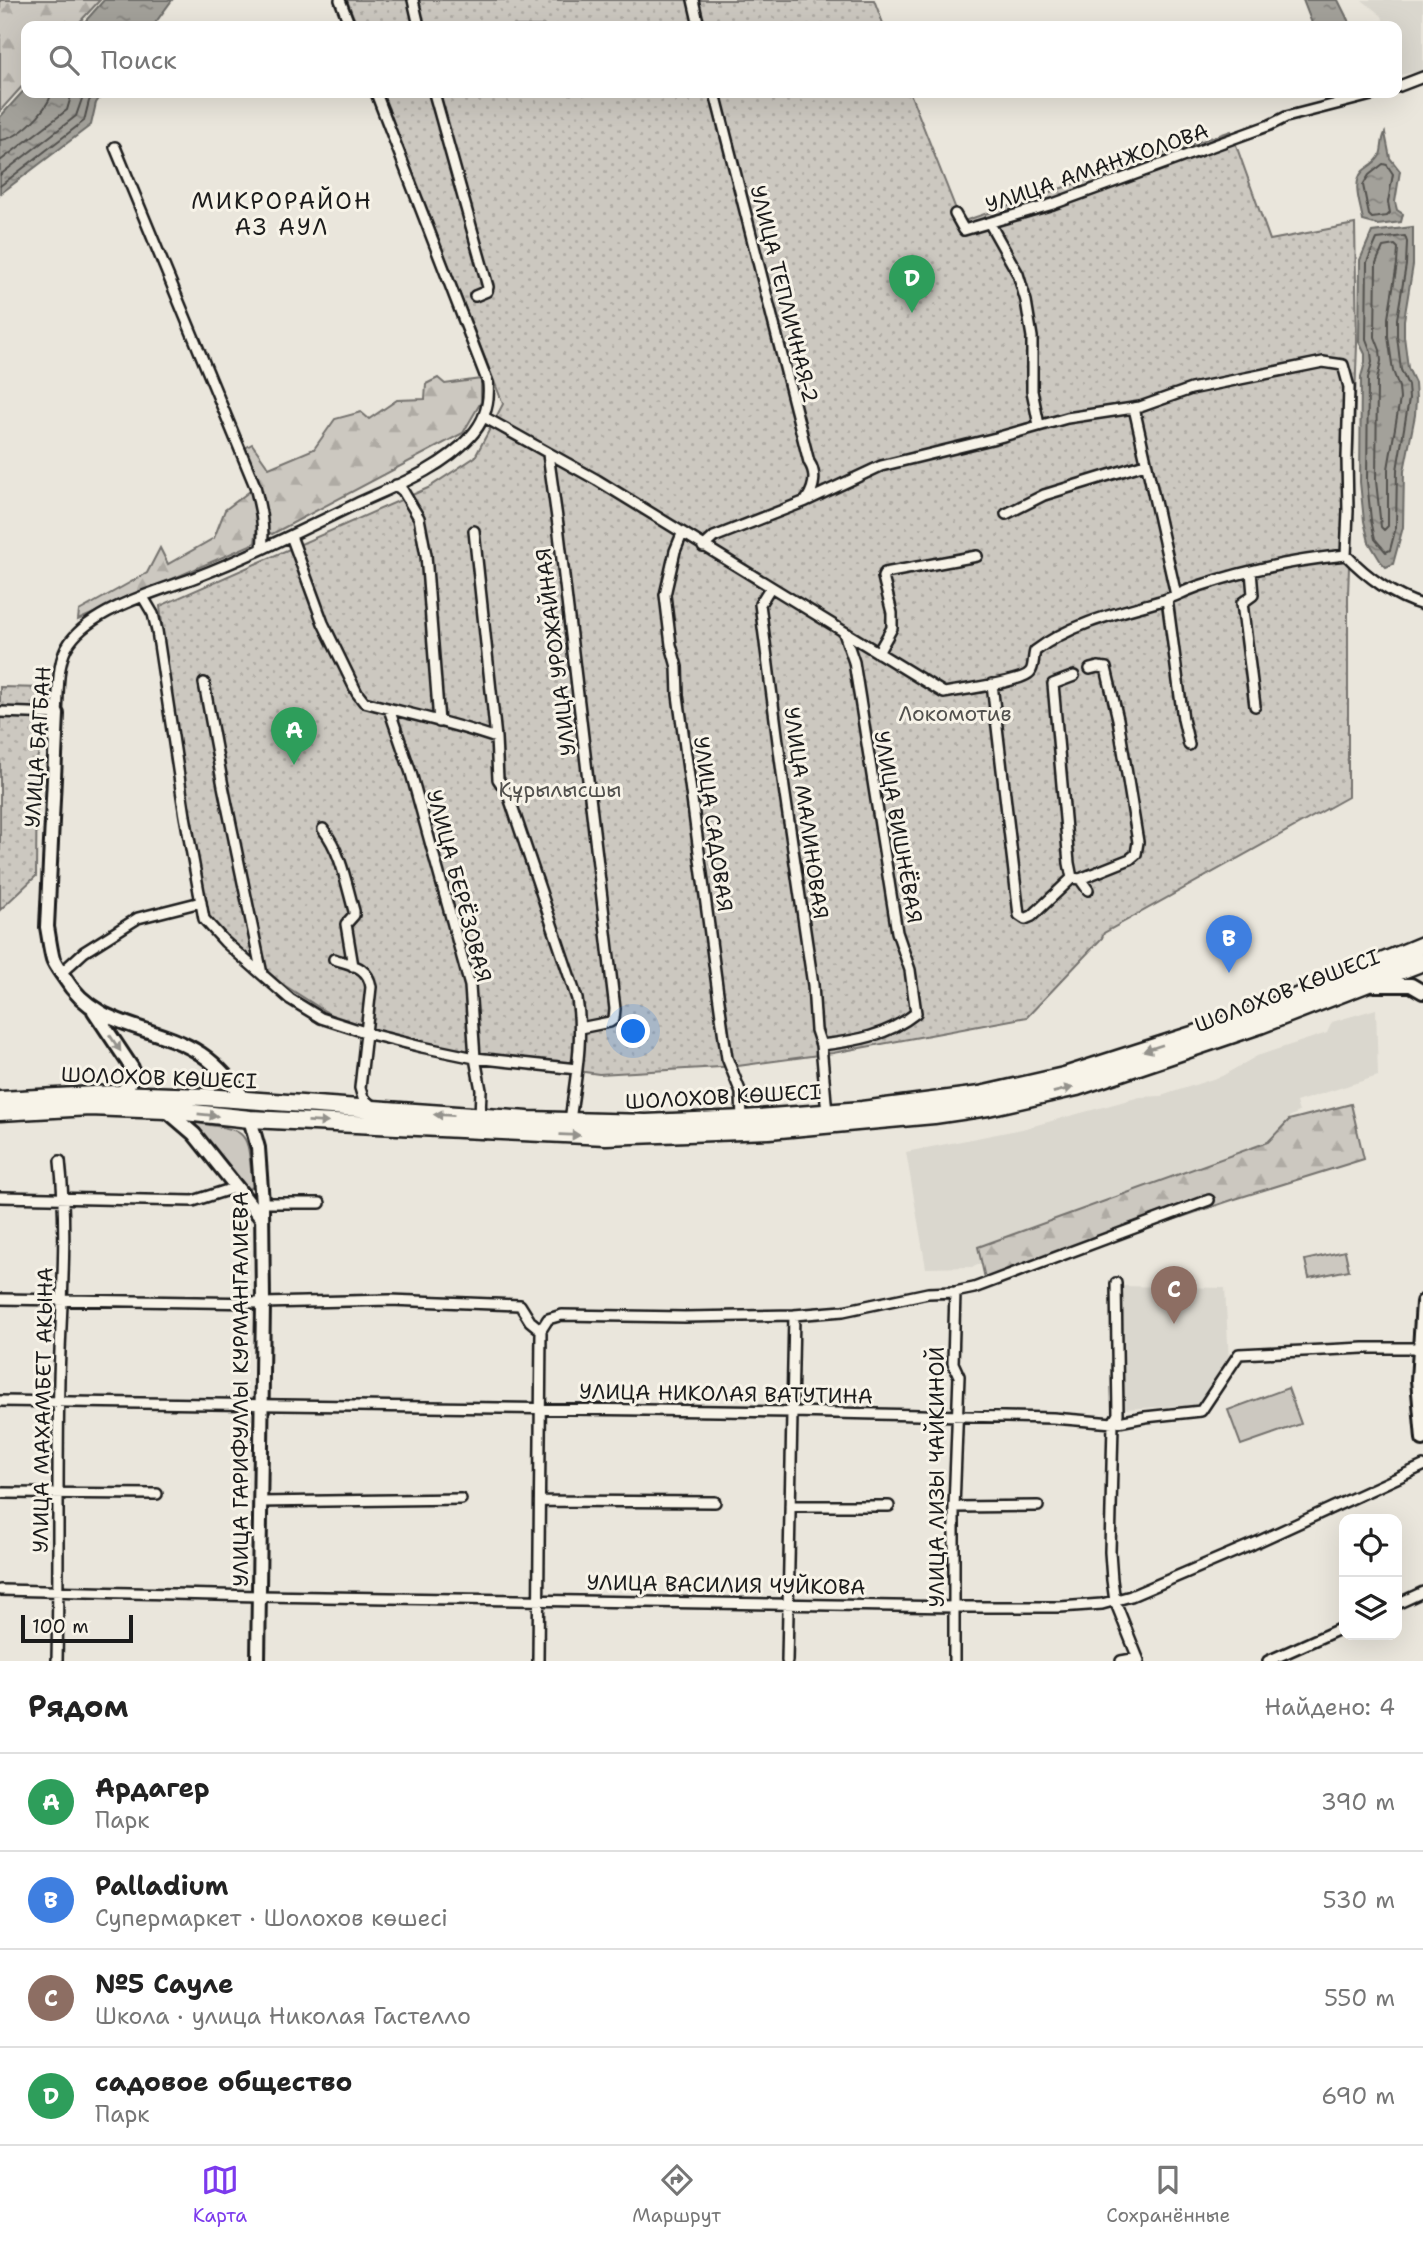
<!DOCTYPE html>
<html lang="ru">
<meta charset="utf-8">
<style>
body{margin:0;font-family:"Shantell Sans",sans-serif;background:#f6f6f6;color:#222}
.controls{position:absolute;right:21px;bottom:21px;display:grid;overflow:hidden;border-radius:14px;box-shadow:0 7px 28px #0002}
.controls button{width:63px;height:63px;display:grid;place-items:center;padding:0;border:0;border-bottom:2px solid #e0e0e0;background:#fff;color:#222;font:35px sans-serif}
.scale{position:absolute;left:21px;bottom:18px;width:112px;box-sizing:border-box;padding-left:7px;border:4px solid #1c1c1c;border-top:0;font-size:19px;line-height:24px;white-space:nowrap;color:#1c1c1c;-webkit-text-stroke:5px #f7f3e8;paint-order:stroke}
.you{position:absolute;left:634px;top:1032px;width:24px;height:24px;margin:-18px;border:5px solid #fff;border-radius:50%;background:#1a73e8;box-shadow:0 0 0 10px #1a73e833}
.badge{display:grid;place-items:center;width:46px;height:46px;border-radius:50%;background:#7c3aed;color:#fff;font-size:23px;font-weight:700}
.pin{position:absolute;translate:-50% -58px;filter:drop-shadow(0 2px 4px #0008)}
.pin::after{content:'';position:absolute;top:37px;width:24px;height:21px;background:inherit;clip-path:polygon(0 0,100% 0,50% 100%)}
.list{margin:0;padding:0;list-style:none}
h2{display:flex;justify-content:space-between;align-items:center;height:91px;margin:0;padding:0 28px;font-size:30px}
h2 small{font-size:23px;font-weight:400;color:#767676}
.list li{display:grid;grid-template-columns:46px 1fr auto;gap:21px;align-items:center;box-sizing:border-box;height:98px;padding:0 28px;border-top:2px solid #e0e0e0}
.list b{display:block;font-size:26px;white-space:nowrap}
.list p{margin:0;font-size:23px;white-space:nowrap;color:#767676}
.list em{font-size:23px;font-style:normal;color:#767676}
.icon{flex:none;width:38px;height:38px;fill:none;stroke:currentColor;stroke-width:2;stroke-linecap:round;stroke-linejoin:round}
.map{position:relative;flex:none;width:1423px;height:1661px;overflow:hidden}
.search{position:absolute;background:#fff;box-shadow:0 7px 28px #0002;left:21px;right:21px;top:21px;height:77px;display:flex;align-items:center;gap:18px;box-sizing:border-box;padding:0 24px;border-radius:14px;color:#767676;font-size:26px}
.sheet{height:483px;background:#fff}
nav{display:flex;justify-content:space-around;align-items:center;box-sizing:border-box;height:98px;border-top:2px solid #e0e0e0;background:#fff;font-size:19px;color:#767676}
nav a{display:grid;justify-items:center;gap:4px}
nav .on{color:#7c3aed}
.map>svg:first-child{display:block}
.built{fill:#dad7ce}
.grass{fill:#ccc8c0;stroke:#74726e;stroke-width:2}
.forest{fill:url(#forest-firs);stroke:#74726e;stroke-width:2}
.garden{fill:url(#garden-dots);stroke:#74726e;stroke-width:2}
.water{fill:url(#water-ripples);stroke:#6d6c68;stroke-width:2}
.lines{fill:none;stroke-linecap:round;stroke-linejoin:round}
.shore{stroke:#52514e;stroke-width:2}
.street-casing{stroke:#1c1c1c;stroke-width:14}
.secondary-casing{stroke:#1c1c1c;stroke-width:18}
.highway-casing{stroke:#1c1c1c;stroke-width:21}
.street{stroke:#f7f3e8;stroke-width:9}
.secondary{stroke:#f7f3e8;stroke-width:12}
.highway{stroke:#f7f3e8;stroke-width:16}
.oneway{fill:#94928c}
.labels{text-anchor:middle;stroke-width:6;stroke-linejoin:round;paint-order:stroke}
.street-label{font-size:21px;fill:#1c1c1c;stroke:#f7f3e8}
.park-label{font-size:21px;fill:#51504d;stroke:#f7f3e8}
.neighbourhood-label{font-size:23px;letter-spacing:2px;fill:#1c1c1c;stroke:#f7f3e8}
</style>
<div class="map">
<svg width="1423" height="1661" viewBox="0 0 1423 1661">
<defs>
<pattern id="forest-firs" width="22" height="20" patternUnits="userSpaceOnUse" patternTransform="scale(1.75)"><rect width="22" height="20" fill="#ccc8c0"/><path d="M5 1l3.5 6h-7zM16 11l3.5 6h-7z" fill="#afaba4"/></pattern>
<pattern id="garden-dots" width="8" height="8" patternUnits="userSpaceOnUse" patternTransform="scale(1.75)"><rect width="8" height="8" fill="#ccc8c0"/><path d="M2 2h.1M6 6h.1" fill="none" stroke="#afaba4" stroke-width="1.8" stroke-linecap="round"/></pattern>
<pattern id="water-ripples" width="26" height="14" patternUnits="userSpaceOnUse" patternTransform="scale(1.75)"><rect width="26" height="14" fill="#a3a19a"/><path d="M2 4q2-2 4 0t4 0M15 11q2-2 4 0t4 0" fill="none" stroke="#84827d"/></pattern>
</defs>
<rect width="100%" height="100%" fill="#eae6dc"/>
<filter id="ink" filterUnits="userSpaceOnUse"><feTurbulence type="fractalNoise" baseFrequency=".0143" numOctaves="2"/><feDisplacementMap in="SourceGraphic" scale="14" xChannelSelector="R" yChannelSelector="G"/><feConvolveMatrix kernelMatrix="1 2 1 2 8 2 1 2 1" color-interpolation-filters="sRGB"/></filter>
<g filter="url(#ink)">
<path class="built" d="M1362,0H1423V71L1399,75L1397,68V26H1385L1382,16Z
M1376,1009L1378,1076L1296,1102L1299,1112L1289,1117L1290,1124L1264,1146L973,1267L926,1268L906,1152L1022,1129L1140,1097L1161,1096L1222,1076L1257,1056L1327,1033L1332,1022Z
M1121,1286L1225,1288L1229,1361L1201,1405L1122,1409Z"/>
<path class="grass" d="M197,1123C254,1131 246,1132 253,1187L248,1189L243,1188L196,1131L195,1126Z
M1345,1251L1349,1270L1309,1278L1305,1260Z
M1288,1388L1301,1424L1241,1445L1228,1410Z"/>
<path class="forest" d="M0,0H100L76,26H26V82L0,111Z
M438,378L445,384L481,379V402L463,433L272,534L257,526L255,543L78,620L79,611L147,573L160,548L168,564L214,538L225,510L258,485L242,450L252,444L269,468L314,449L335,419L361,412L369,419L397,400L425,399L426,384Z
M1351,1104L1364,1159L1235,1199L986,1283L978,1247L1268,1142L1289,1120Z"/>
<path class="garden" d="M347,0H874L884,26H357Z
M381,93H910L961,222L1231,131L1270,240L1355,224L1357,344L1348,595V797L1104,933L1102,938L1027,1017L833,1053L738,1066L599,1074L490,1059L345,1024L262,971L195,904L160,606L428,488L475,457L503,404Z
M0,687L45,688L47,725L37,759L36,876L0,910Z"/>
<path class="water" d="M104,0H172L153,26H81Z
M1303,0H1338L1351,26H1313Z
M26,88V93H103L96,103L91,125L0,194V117Z
M1385,133L1390,158L1400,171L1395,202L1397,210L1403,214L1401,222L1378,225L1363,221C1361,205 1351,184 1363,171C1368,166 1377,163 1380,155C1383,147 1381,141 1385,133Z
M1413,227V265L1404,320V336L1408,368L1415,383L1416,399L1415,415L1404,471L1403,527L1393,564L1386,567L1381,562L1369,542L1364,521L1360,482L1361,377L1365,362V354L1359,342L1360,260L1372,232Z"/>
<g class="lines">
<path class="shore" d="M0,140C20,139 46,111 52,93
M0,161L67,110L72,93
M1383,164L1387,165L1393,174L1388,202L1390,213L1387,216L1372,218L1369,215L1363,185L1369,175Z
M0,175L76,116L84,93
M0,186L84,121L89,101L95,93
M1405,236L1407,242L1406,265L1397,319V336L1401,370L1408,385L1409,399L1397,470L1396,527L1390,550L1386,552L1375,539L1371,520L1367,481L1368,378L1372,362L1371,352L1366,339L1367,262L1377,239Z
M1395,245L1398,248L1397,264L1388,318V336L1393,371L1399,387L1400,399L1388,469V526L1384,530L1381,527L1376,481L1377,380L1381,361L1380,350L1375,337L1376,263L1383,247Z"/>
<g class="street-casing">
<path id="street" d="M340,0L350,26
M413,0L419,26
M693,0L699,26
M1397,87L1423,77
M434,93L488,287L487,291L475,296
M715,93L809,462C817,474 814,488 807,499
M115,147L255,486C260,507 265,527 262,548
M955,214L964,230L1053,204L1270,125L1286,117L1379,93
M990,224L1018,274L1026,301L1032,337V391L1039,425
M1134,408L1176,595
M484,417L597,480L944,693C959,690 1022,682 1030,672C1034,668 1033,657 1035,651C1071,623 1121,612 1164,600C1176,596 1187,590 1199,586C1247,570 1295,560 1346,555
M548,454L558,525L615,1009L614,1019L610,1022L580,1028
M396,485L403,491L419,518L426,555L439,722
M1006,514L1044,495L1145,464
M474,531L496,738L498,779L508,794L577,999C584,1039 575,1081 570,1121
M682,534L675,551L665,595L671,645L677,667L678,695L724,1038L727,1058L741,1093L742,1119
M291,536L323,623L357,693L364,702C409,714 453,723 496,738
M703,547L714,537L806,501L881,466L996,438L1067,418L1140,407L1191,389L1323,362L1343,365L1349,387L1347,458L1348,511L1346,555C1366,576 1394,597 1423,605
M1251,571L1253,595L1242,603L1255,706
M770,588L760,604L784,788L813,985L816,1030L821,1045L827,1113
M143,597L153,614L157,631L185,816L204,919L225,942L290,999L321,1018L374,1035L422,1047L475,1058L577,1069
M1167,599L1183,719L1189,745
M878,653L892,628V613L883,577L885,573L977,556
M204,683L223,786L262,974
M992,684L1019,915L1025,919L1032,916L1072,878L1080,879L1088,890
M389,709L411,773L470,986L475,1058L481,1090L480,1117
M0,712L57,714C59,691 56,661 70,642C94,608 159,591 196,577C251,556 304,529 356,504C395,486 441,469 470,437C485,421 490,404 488,383L376,93
M323,829C341,852 346,883 354,911V915L346,924L353,966
M1072,878L1069,863L1053,684L1074,676
M1080,879L1130,859L1136,854L1138,842L1118,719L1106,668L1098,667L1090,669
M334,959C351,965 368,966 371,987L360,1088L363,1098L373,1107
M61,973L84,952L138,918L201,902
M821,1045C856,1041 887,1036 916,1013L910,970L897,932L854,662L844,633
M0,1197L193,1201L237,1187
M262,1203H320
M1116,1283L1118,1414L1113,1423L1110,1552L1112,1580L1115,1601L1139,1661
M0,1299L263,1303L390,1300L520,1305L530,1321L541,1330
M541,1330L548,1319L562,1315L685,1317L794,1315L843,1311L928,1293L955,1292L974,1288L1209,1200
M0,1401L792,1412L1053,1418L1113,1423L1145,1417L1201,1411L1239,1354L1364,1348H1419
M0,1493L157,1494
M540,1501L715,1502
M260,1502L461,1499
M790,1506H889
M954,1507L1038,1506
M0,1590L259,1596L955,1607H1060L1102,1604L1131,1596L1253,1544L1423,1466
M1397,1604L1423,1592
M57,1661C59,1567 57,1473 59,1379C61,1306 68,1233 60,1161
M538,1661L541,1330
M787,1661L794,1315
M954,1661V1507L959,1376L953,1363L955,1292
M1121,1661L1138,1658
M1268,1661L1344,1627"/>
</g>
<g class="secondary-casing">
<path id="secondary" d="M57,714L47,927C49,937 50,948 53,959C55,965 60,971 64,977C97,1031 154,1023 201,1054C219,1066 233,1084 246,1101
M1374,985H1411L1423,992
M94,1011L132,1068C133,1082 128,1086 118,1095
M166,1110L194,1134L262,1219
M250,1119L258,1148L262,1203L263,1303L258,1661
M1423,1302L1418,1380L1423,1439"/>
</g>
<g class="highway-casing">
<path id="highway" d="M0,1100L114,1094L205,1097L528,1120L646,1123L745,1119L862,1110L980,1095L1064,1076L1245,1018L1423,945
M0,1112L90,1107L166,1110L250,1119L606,1136L769,1130L934,1115L988,1107L1077,1087L1260,1025L1423,962"/>
</g>
<use href="#street" class="street"/>
<use href="#secondary" class="secondary"/>
<use href="#highway" class="highway"/>
</g>
<defs><path id="oneway-solid" d="M-6-.8H1V-3.2L6.5 0L1 3.2V.8H-6Z" transform="scale(1.75)"/></defs>
<g class="oneway">
<use href="#oneway-solid" transform="translate(115 1043) rotate(56)"/>
<use href="#oneway-solid" transform="translate(1153 1048) rotate(162)"/>
<use href="#oneway-solid" transform="translate(1063 1090) rotate(-14)"/>
<use href="#oneway-solid" transform="translate(208 1115) rotate(6)"/>
<use href="#oneway-solid" transform="translate(444 1115) rotate(-177)"/>
<use href="#oneway-solid" transform="translate(318 1122) rotate(3)"/>
<use href="#oneway-solid" transform="translate(570 1135) rotate(2)"/>
</g>
</g>
<g class="labels">
<g class="street-label">
<text transform="translate(1097 168) rotate(-19)" y="7">УЛИЦА АМАНЖОЛОВА</text>
<text transform="translate(784 294) rotate(76)" y="7">УЛИЦА ТЕПЛИЧНАЯ-2</text>
<text transform="translate(556 652) rotate(-97)" y="7">УЛИЦА УРОЖАЙНАЯ</text>
<text transform="translate(38 747) rotate(-86)" y="7">УЛИЦА БАГБАН</text>
<text transform="translate(806 813) rotate(82)" y="7">УЛИЦА МАЛИНОВАЯ</text>
<text transform="translate(713 824) rotate(82)" y="7">УЛИЦА САДОВАЯ</text>
<text transform="translate(898 827) rotate(80)" y="7">УЛИЦА ВИШНЁВАЯ</text>
<text transform="translate(459 886) rotate(75)" y="7">УЛИЦА БЕРЁЗОВАЯ</text>
<text transform="translate(1287 991) rotate(-21)" y="7">ШОЛОХОВ КӨШЕСІ</text>
<text transform="translate(159 1078) rotate(2)" y="7">ШОЛОХОВ КӨШЕСІ</text>
<text transform="translate(723 1097) rotate(-3)" y="7">ШОЛОХОВ КӨШЕСІ</text>
<text transform="translate(241 1389) rotate(-90)" y="7">УЛИЦА ГАРИФУЛЛЫ КУРМАНГАЛИЕВА</text>
<text transform="translate(726 1394) rotate(1)" y="7">УЛИЦА НИКОЛАЯ ВАТУТИНА</text>
<text transform="translate(43 1410) rotate(-89)" y="7">УЛИЦА МАХАМБЕТ АКЫНА</text>
<text transform="translate(937 1477) rotate(-90)" y="7">УЛИЦА ЛИЗЫ ЧАЙКИНОЙ</text>
<text transform="translate(726 1585) rotate(1)" y="7">УЛИЦА ВАСИЛИЯ ЧУЙКОВА</text>
</g>
<g class="park-label">
<text x="955" y="721">Локомотив</text>
<text x="560" y="797">Құрылысшы</text>
</g>
<g class="neighbourhood-label">
<text x="282" y="209">МИКРОРАЙОН<tspan x="282" dy="26">АЗ АУЛ</tspan></text>
</g>
</g>
</svg>
<div class="controls">
<button><svg class="icon" aria-label="locate" viewBox="0 0 24 24"><circle cx="12" cy="12" r="6"/><path d="M12 2v4M12 18v4M2 12h4M18 12h4"/></svg></button>
<button><svg class="icon" aria-label="layers" viewBox="0 0 24 24"><path d="M12 4l9 5-9 5-9-5zM3 14l9 5 9-5"/></svg></button>
</div>
<div class="scale">100 m</div>
<div class="you"></div>
<div class="pin badge" style="left:294px;top:765px;background:#2e9e5b">A</div>
<div class="pin badge" style="left:1229px;top:973px;background:#3f7fe0">B</div>
<div class="pin badge" style="left:1174px;top:1324px;background:#8d6e63">C</div>
<div class="pin badge" style="left:912px;top:313px;background:#2e9e5b">D</div>
<div class="search"><svg class="icon" aria-label="search" viewBox="0 0 24 24"><circle cx="10" cy="10" r="6"/><path d="M15 15l6 6"/></svg>Поиск</div>
</div>
<section class="sheet">
<h2>Рядом<small>Найдено: 4</small></h2>
<ul class="list">
<li><span class="badge" style="background:#2e9e5b">A</span><div><b>Ардагер</b><p>Парк</p></div><em>390 m</em></li>
<li><span class="badge" style="background:#3f7fe0">B</span><div><b>Palladium</b><p>Супермаркет · Шолохов көшесі</p></div><em>530 m</em></li>
<li><span class="badge" style="background:#8d6e63">C</span><div><b>№5 Сауле</b><p>Школа · улица Николая Гастелло</p></div><em>550 m</em></li>
<li><span class="badge" style="background:#2e9e5b">D</span><div><b>садовое общество</b><p>Парк</p></div><em>690 m</em></li>
</ul>
</section>
<nav>
<a class="on"><svg class="icon" aria-label="map" viewBox="0 0 24 24"><path d="M3 6l6-2 6 2 6-2v14l-6 2-6-2-6 2zM9 4v14M15 6v14"/></svg>Карта</a>
<a><svg class="icon" aria-label="directions" viewBox="0 0 24 24"><path d="M12 3l9 9-9 9-9-9zM9 14v-3h6M13 9l2 2-2 2"/></svg>Маршрут</a>
<a><svg class="icon" aria-label="saved" viewBox="0 0 24 24"><path d="M7 4h10v16l-5-4-5 4z"/></svg>Сохранённые</a>
</nav>
